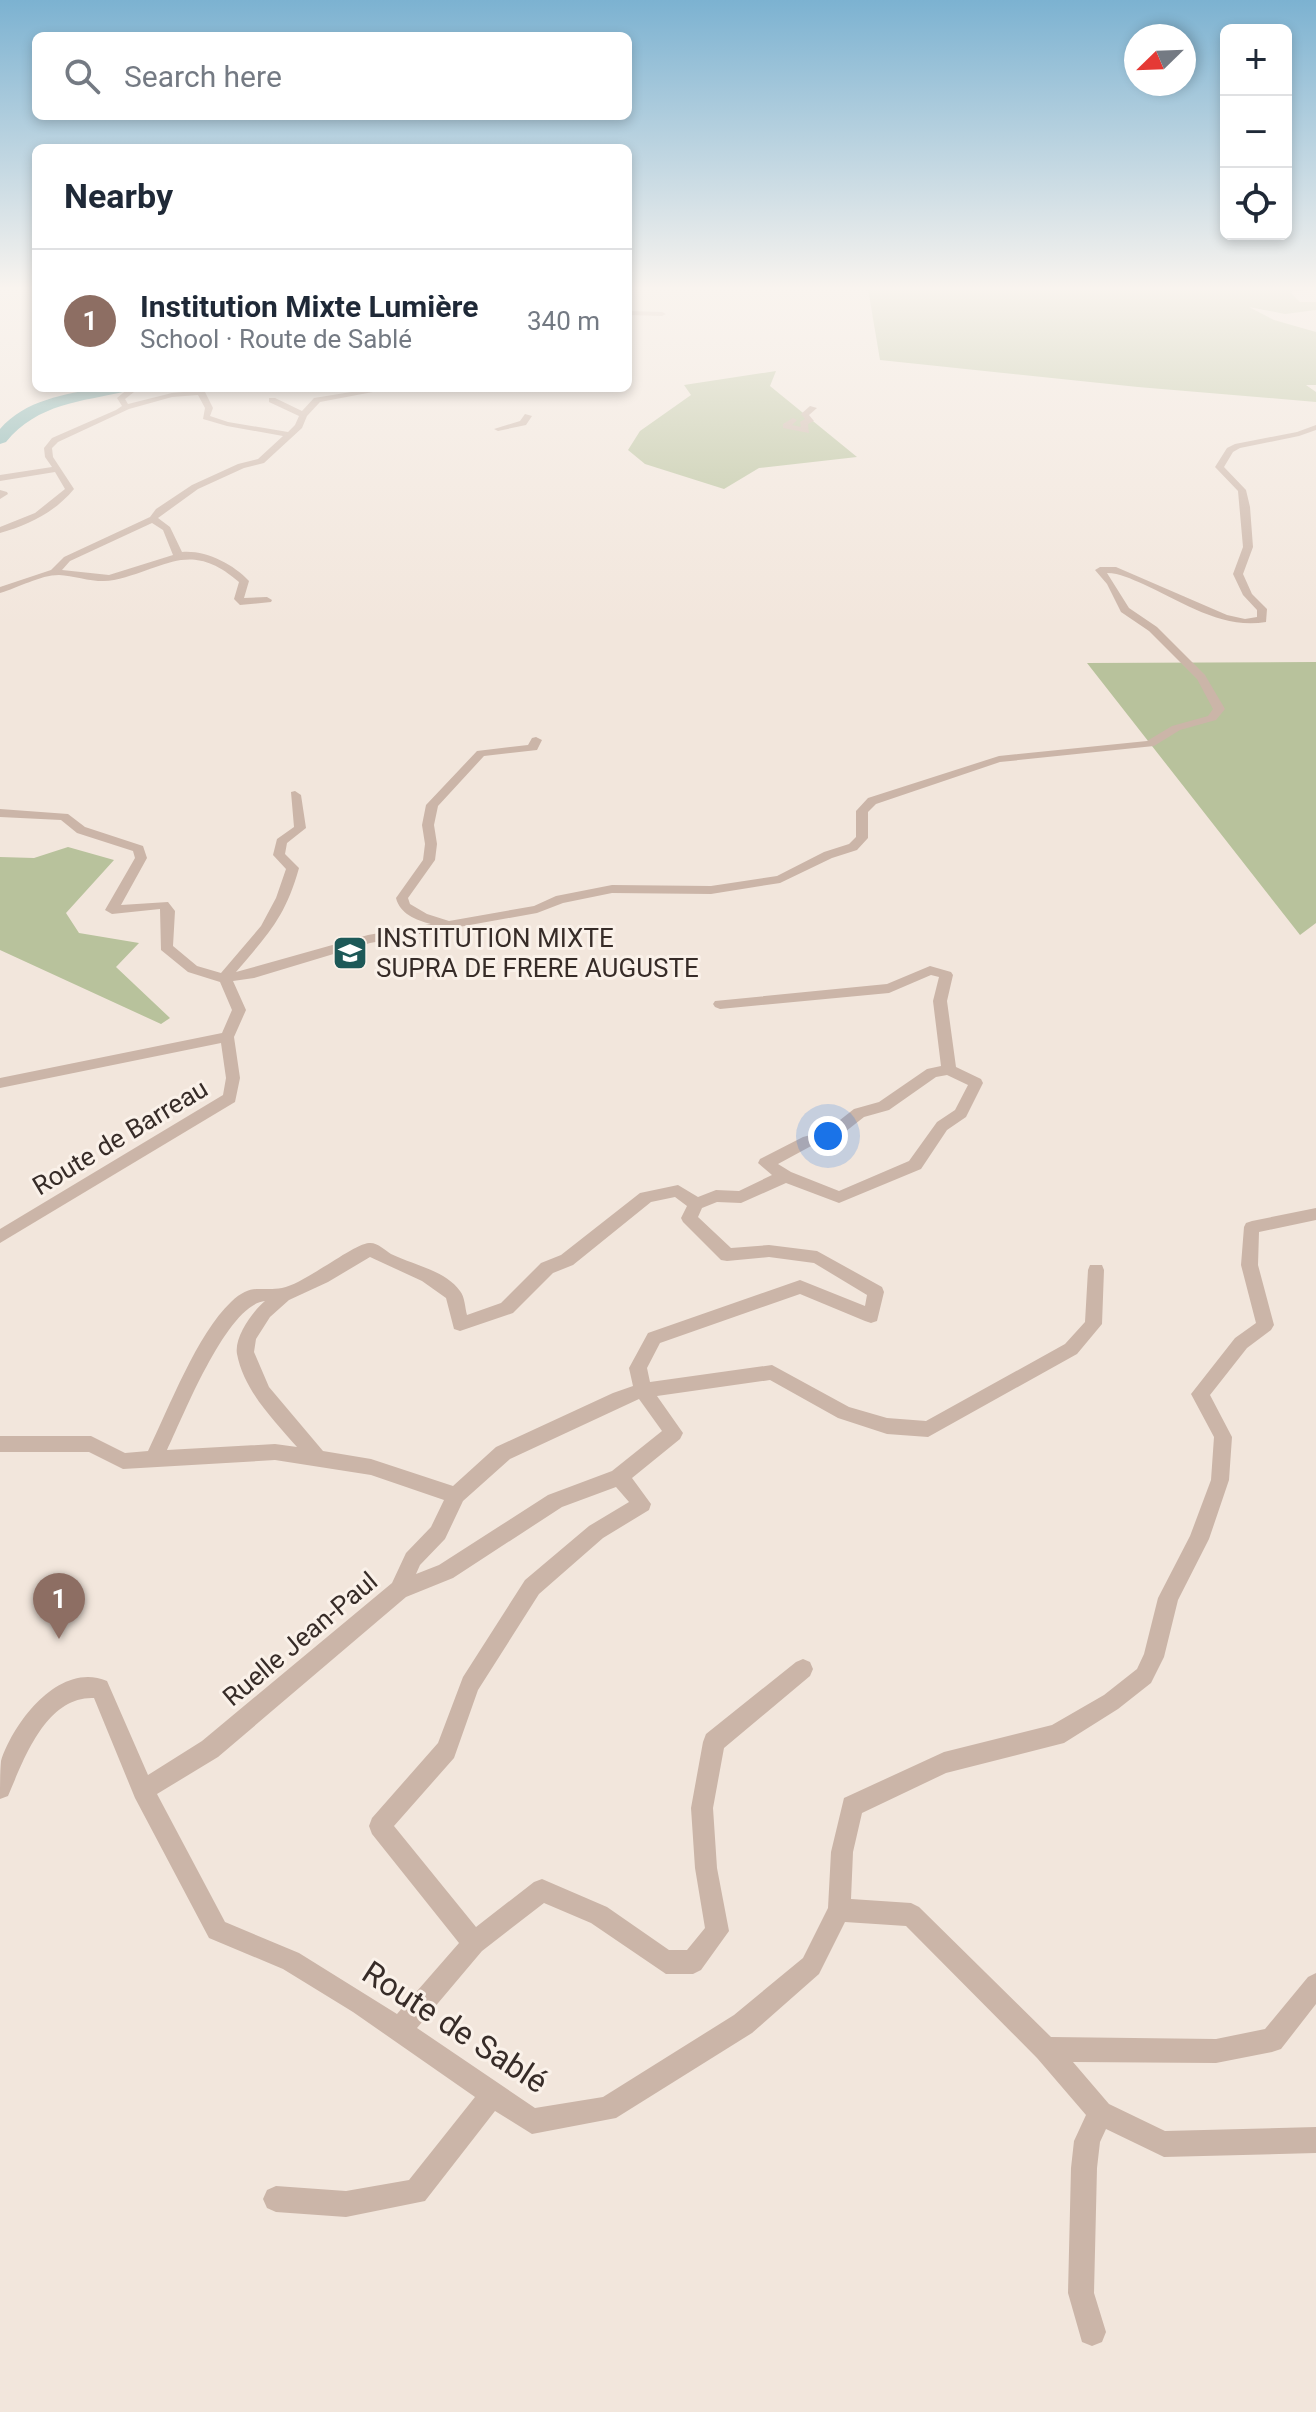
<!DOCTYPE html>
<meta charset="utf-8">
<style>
body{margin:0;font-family:Roboto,sans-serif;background:#f2f2f3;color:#1f2937}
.controls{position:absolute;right:24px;top:24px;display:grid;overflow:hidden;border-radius:12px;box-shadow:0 4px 12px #0003}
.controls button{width:72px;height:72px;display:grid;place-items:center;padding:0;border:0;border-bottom:2px solid #e0e1e3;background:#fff;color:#1f2937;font:40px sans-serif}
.compass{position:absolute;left:1124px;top:24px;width:72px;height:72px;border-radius:50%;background:#fff;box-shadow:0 4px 12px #0003;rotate:247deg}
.you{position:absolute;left:828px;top:1136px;width:28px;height:28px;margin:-20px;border:6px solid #fff;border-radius:50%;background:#1a73e8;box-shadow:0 0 0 12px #1a73e833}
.badge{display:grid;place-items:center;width:52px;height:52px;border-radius:50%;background:#0f766e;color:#fff;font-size:26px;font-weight:700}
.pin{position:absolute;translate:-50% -66px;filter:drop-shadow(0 2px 4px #0008)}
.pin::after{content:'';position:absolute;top:42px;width:28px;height:24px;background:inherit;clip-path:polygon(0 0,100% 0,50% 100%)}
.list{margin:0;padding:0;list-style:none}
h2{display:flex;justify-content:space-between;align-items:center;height:104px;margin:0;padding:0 32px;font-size:34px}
h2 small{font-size:26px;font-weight:400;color:#747a83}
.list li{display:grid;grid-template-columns:52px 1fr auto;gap:24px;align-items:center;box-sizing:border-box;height:144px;padding:0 32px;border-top:2px solid #e0e1e3}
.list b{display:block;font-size:30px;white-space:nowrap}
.list p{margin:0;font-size:26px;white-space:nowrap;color:#747a83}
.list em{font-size:26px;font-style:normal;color:#747a83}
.icon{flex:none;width:44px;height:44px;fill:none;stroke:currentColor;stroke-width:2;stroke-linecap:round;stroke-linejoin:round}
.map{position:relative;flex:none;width:1316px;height:2412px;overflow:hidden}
.search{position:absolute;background:#fff;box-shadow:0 4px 12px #0003;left:32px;top:32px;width:600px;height:88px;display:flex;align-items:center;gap:20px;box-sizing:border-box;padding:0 28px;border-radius:12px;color:#747a83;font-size:30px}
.panel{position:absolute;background:#fff;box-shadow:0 4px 12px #0003;left:32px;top:144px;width:600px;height:248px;border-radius:12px}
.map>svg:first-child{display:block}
.green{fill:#b8c29c}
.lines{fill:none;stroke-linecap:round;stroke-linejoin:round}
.river{fill:#7bb0ae;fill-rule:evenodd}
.minor{fill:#cbb5a8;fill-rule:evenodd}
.labels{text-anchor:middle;stroke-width:6;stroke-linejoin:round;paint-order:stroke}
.poi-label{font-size:26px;fill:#372c28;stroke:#faf1e9;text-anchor:start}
.street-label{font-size:26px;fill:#372c28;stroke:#faf1e9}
.near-street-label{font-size:32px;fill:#372c28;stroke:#faf1e9}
</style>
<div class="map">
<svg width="1316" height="2412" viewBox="0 0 1316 2412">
<rect width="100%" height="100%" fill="#f2e6dc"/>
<path class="green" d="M868,289H1316L1290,292L1300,302H1316V310L1285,314L1249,307L1274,320L1316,332V385H1306L1316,392V402L1138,387L880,360Z
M776,371L770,386L857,457L759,468L724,489L645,464L628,450L640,431L691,395L684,385Z
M1316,662V923L1300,935L1087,663Z
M68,847L114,860L66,913L79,933L139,943L116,967L170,1018L161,1024L0,950V857L34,858Z"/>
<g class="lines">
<path class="river" d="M101,388H129L127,391C81,402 38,403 6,442L0,444V429C25,400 65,394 101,388Z"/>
<path class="minor" d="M628,311L662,312L666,314L662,316L628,315Z
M129,388H155L134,392L125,399L128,404L172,393L204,390L213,408L210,416L228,422L288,432L295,425L299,416L269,402V398H275L302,411L314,398L376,388H394L320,402L307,416L302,428L264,463L244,468L198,489L158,518L170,527L182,552C206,550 233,564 249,581L244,598L267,597L272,600L271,602L240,605L234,599L239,582C189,539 166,569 114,580C97,584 76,576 59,575C40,575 18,588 0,593V587L51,570L64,557L150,517L156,509L192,485L238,464L258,459L283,436L227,426L203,419L205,408L198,395L172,397L129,409L58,442L52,448L53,457L74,489C55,512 29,525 0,533V527L35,513L65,489L55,472L0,481V475L52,467L45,457L44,448L52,438L116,410L122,406L117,398ZM152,523L163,530L173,555L109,575L62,570L70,561Z
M810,406L817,408L809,415L814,421L808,424L809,433L783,428V424L793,418L797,420L792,425L801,427L800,422L805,419L801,414Z
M525,414L532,416L526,425L498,431L494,429L520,421Z
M1316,425V430L1299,436L1240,448L1233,452L1224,467L1246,490L1250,507L1253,547L1243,574L1252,594L1267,609L1266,622C1222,630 1181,601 1143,584C1131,579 1120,573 1107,573L1129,608L1157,627L1205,675L1225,709L1216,720L1180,730L1154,746L1000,762L876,804L868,812V838L857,850L832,858L780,883L711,894L612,893L563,903L537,913L370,943L254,978L233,981L246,1010L234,1037L240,1078L235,1102L0,1243V1229L223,1095L226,1078L221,1043L0,1088V1078L222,1033L232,1010L220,982L188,972L161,950L160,909L112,914L105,910L135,858L133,851L77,833L61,820L0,817V809L68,814L85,827L143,846L147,858L121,905L168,902L175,911L173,946L197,966L221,973L261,926L276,898L286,869L273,855L277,839L294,827L291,792L295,791L301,795L306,828L287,843L285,854L299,868C285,918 268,934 236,972L368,935L431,924C416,920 400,914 396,898L423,860L425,844L422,825L426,805L477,751L528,745L532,738L536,737L542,740L537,750L484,756L438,806L434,825L437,844L435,860L408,898L410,904L427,914L449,921L534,906L556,896L612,885L711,886L777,876L824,852L849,844L856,837V811L868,798L999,756L1147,741L1172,726L1208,716L1213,709L1197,679L1149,631L1121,612L1107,584L1095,570L1100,567H1116L1227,615L1245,619L1257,617V610L1243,595L1233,574L1243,547L1238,491L1215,467L1227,448L1235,444L1297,432Z
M0,490L7,492L8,494L0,499Z
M930,966L951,972L953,975L947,1001L956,1067L981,1079L983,1083L966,1117L947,1130L921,1169L839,1203L786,1183L741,1203L717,1202L702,1208L698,1217L731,1248L769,1245L817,1251L882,1287L884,1292L877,1321L871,1323L865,1321L800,1294L660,1343L647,1368L650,1382L772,1365L849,1407L887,1418L926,1421L1065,1344L1085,1322L1088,1270L1090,1265H1102L1104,1270L1102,1324L1077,1354L928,1437L887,1434L838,1418L770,1380L657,1396L683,1433L680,1439L632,1478L651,1504L649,1510L603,1538L539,1594L478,1690L454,1758L394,1826L476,1927L534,1882L542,1879L607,1907L669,1950H687L705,1928L695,1868L691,1808L703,1742L706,1734L796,1662L803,1659L810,1662L813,1669L810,1676L724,1748L713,1808L717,1868L729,1931L701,1970L693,1974H666L591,1923L544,1903L482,1951L417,2028L535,2108L603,2097L734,2015L803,1958L828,1908L831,1852L844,1798L944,1752L1052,1725L1104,1695L1137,1669L1144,1654L1158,1598L1190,1536L1211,1480L1214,1437L1191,1394L1235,1338L1256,1323L1241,1265L1244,1227L1246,1223L1252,1221L1316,1208V1220L1259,1232L1258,1265L1274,1325L1271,1330L1247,1348L1210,1395L1232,1437L1229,1480L1209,1539L1178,1600L1164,1657L1151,1683L1118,1709L1064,1743L946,1773L862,1813L853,1852L851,1899L911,1903L919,1907L1051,2037L1216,2039L1265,2029L1308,1977L1316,1973V2004L1281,2049L1272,2052L1216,2063L1073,2062L1109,2104L1165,2131L1316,2127V2153L1164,2157L1106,2129L1100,2142L1097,2168L1094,2293L1106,2332L1102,2342L1092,2346L1082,2342L1068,2293L1071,2168L1074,2141L1086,2115L1037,2058L906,1926L845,1922L819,1974L752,2033L616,2118L532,2134L495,2111L425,2201L346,2217L276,2212L267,2208L263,2199L267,2190L276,2186L346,2191L409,2180L475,2097L353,2012L283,1969L209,1938L135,1798L94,1698C46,1696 24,1759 8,1796L0,1799C0,1787 0,1772 1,1761C14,1721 60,1661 107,1681L148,1775L202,1741L392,1583L406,1553L431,1527L444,1500L371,1475L275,1460L123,1469L89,1452H0V1436H91L125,1453L148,1451C169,1408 197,1334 231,1302C252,1282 260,1292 282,1288C306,1283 353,1244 369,1243C377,1242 385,1250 391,1254C413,1265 445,1270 460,1291C465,1297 465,1308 467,1315L501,1303L541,1263L561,1255L640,1193L678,1185L698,1197L716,1190L739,1191L772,1175L758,1163L760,1159L803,1137L826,1131L854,1109L879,1102L927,1069L941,1066L933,1001L939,977L931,975L889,993L720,1009L715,1007L713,1004L715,1001L887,984ZM947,1075L968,1085L955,1110L937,1122L909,1161L839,1191L791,1172L778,1164L813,1145L836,1139L864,1117L889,1110L936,1077ZM675,1197L687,1206L681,1218L683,1222L721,1260L727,1261L769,1257L814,1263L867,1295L865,1306L800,1280L648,1333L629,1368L633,1386L613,1393L496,1447L453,1486L371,1459L323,1451L269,1387L254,1352L256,1339L270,1317L289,1300L328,1282L370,1257L422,1281L446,1298L454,1329L460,1331L513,1313L553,1273L573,1265L651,1202ZM265,1301C253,1311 234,1337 237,1354C244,1391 274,1420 297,1447L275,1444L167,1450C183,1417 227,1304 265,1301ZM639,1399L662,1431L612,1471L548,1495L439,1565L416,1574L420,1565L445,1539L463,1501L510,1459ZM616,1487L629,1502L589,1526L525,1580L463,1677L438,1743L372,1818L369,1826L372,1834L459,1943L397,2014L299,1953L225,1922L157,1794L218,1757L406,1597L453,1578L562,1507Z"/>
</g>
<linearGradient id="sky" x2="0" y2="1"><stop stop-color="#7cb2d1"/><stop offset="0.46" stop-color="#f9f4ef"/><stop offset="1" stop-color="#f9f4ef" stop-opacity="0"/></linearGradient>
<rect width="1316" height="627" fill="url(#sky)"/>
<defs>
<g id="school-square" transform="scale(1.8)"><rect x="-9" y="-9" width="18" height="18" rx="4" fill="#1d5958" stroke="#faf1e9"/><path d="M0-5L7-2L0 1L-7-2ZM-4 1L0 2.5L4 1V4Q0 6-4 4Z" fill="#fff"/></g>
</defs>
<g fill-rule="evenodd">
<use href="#school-square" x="350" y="953"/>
</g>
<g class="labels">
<g class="poi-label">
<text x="376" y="947">INSTITUTION MIXTE<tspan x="376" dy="30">SUPRA DE FRERE AUGUSTE</tspan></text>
</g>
<g class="street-label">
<text transform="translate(120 1137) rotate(-31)" y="9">Route de Barreau</text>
<text transform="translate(300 1639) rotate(-40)" y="9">Ruelle Jean-Paul</text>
</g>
<g class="near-street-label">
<text transform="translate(455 2027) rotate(33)" y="11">Route de Sablé</text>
</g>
</g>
</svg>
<div class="controls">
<button>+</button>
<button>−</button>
<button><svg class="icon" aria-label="locate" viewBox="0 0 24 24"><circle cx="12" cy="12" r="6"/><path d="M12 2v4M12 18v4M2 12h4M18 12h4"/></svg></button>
</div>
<svg class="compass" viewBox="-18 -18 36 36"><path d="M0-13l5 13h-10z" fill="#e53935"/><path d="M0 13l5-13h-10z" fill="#747a83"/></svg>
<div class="you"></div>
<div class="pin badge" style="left:59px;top:1639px;background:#8d6e63">1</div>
<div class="search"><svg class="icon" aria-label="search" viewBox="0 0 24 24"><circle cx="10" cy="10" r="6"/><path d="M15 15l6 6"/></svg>Search here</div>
<section class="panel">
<h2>Nearby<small></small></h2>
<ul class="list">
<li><span class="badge" style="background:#8d6e63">1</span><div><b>Institution Mixte Lumière</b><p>School · Route de Sablé</p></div><em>340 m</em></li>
</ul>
</section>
</div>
